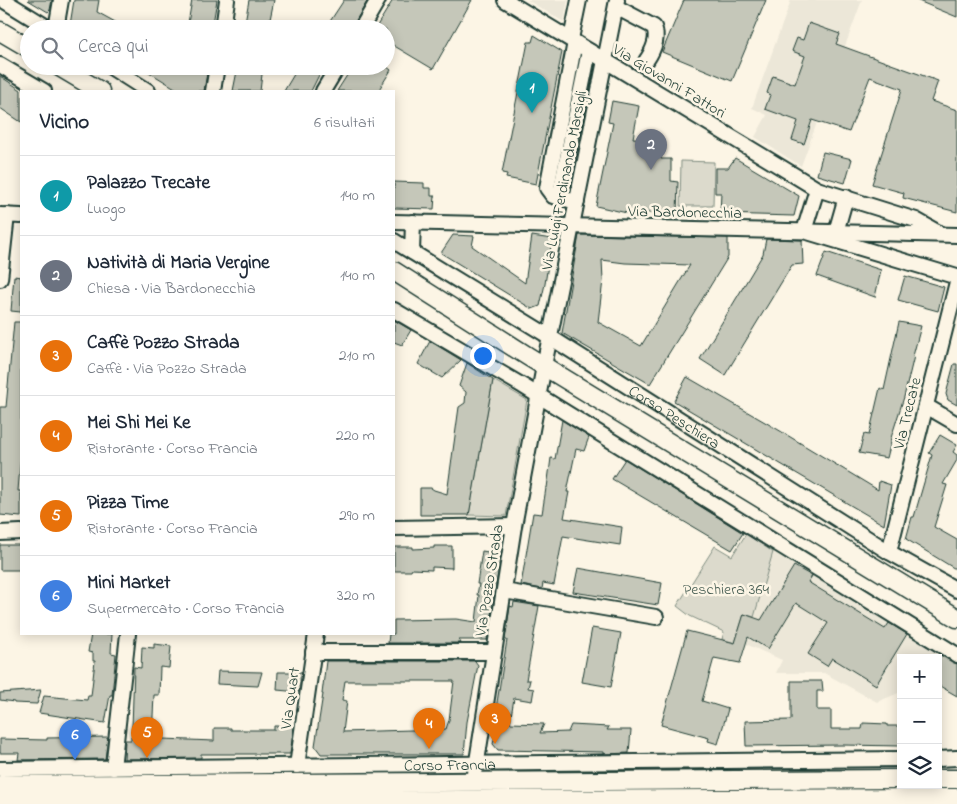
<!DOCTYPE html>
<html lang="it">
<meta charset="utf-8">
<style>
body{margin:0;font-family:"Indie Flower",sans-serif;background:#f2f2f3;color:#1f2937}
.controls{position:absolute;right:15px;bottom:15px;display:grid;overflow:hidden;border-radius:0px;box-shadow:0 2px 12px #0003}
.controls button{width:45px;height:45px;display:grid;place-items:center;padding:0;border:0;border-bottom:1px solid #e0e1e3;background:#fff;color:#1f2937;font:25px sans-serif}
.you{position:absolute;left:482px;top:355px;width:18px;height:18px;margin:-12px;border:4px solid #fff;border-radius:50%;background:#1a73e8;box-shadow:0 0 0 8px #1a73e833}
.badge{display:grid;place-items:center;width:32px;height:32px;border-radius:50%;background:#d1495b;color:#fff;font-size:16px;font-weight:700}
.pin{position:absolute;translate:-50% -41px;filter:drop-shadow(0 1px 2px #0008)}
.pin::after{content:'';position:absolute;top:26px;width:18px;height:15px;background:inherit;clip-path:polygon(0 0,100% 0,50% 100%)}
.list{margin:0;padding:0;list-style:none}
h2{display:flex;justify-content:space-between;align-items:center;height:65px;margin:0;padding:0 20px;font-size:21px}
h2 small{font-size:16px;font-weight:400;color:#747a83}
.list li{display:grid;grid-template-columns:32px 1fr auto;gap:15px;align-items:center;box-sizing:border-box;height:80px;padding:0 20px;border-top:1px solid #e0e1e3}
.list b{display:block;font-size:19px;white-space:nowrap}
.list p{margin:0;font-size:16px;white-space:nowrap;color:#747a83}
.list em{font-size:16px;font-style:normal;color:#747a83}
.icon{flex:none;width:28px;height:28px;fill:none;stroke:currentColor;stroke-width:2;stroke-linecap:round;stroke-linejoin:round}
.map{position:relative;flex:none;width:957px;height:804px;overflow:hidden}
.search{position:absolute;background:#fff;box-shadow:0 2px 12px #0003;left:20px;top:20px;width:375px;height:55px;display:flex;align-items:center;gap:12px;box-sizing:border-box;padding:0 18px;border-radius:28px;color:#747a83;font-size:19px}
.panel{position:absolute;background:#fff;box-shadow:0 2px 12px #0003;left:20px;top:90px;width:375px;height:545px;border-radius:0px}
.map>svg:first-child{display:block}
.built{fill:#ece7d8}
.green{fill:#dcdacc;stroke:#7e8c80}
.building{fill:#c5c7b9;stroke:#1f3d34;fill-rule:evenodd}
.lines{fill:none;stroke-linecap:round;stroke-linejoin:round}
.minor-casing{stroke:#1f3d34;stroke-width:18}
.major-casing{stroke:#1f3d34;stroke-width:21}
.minor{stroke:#fcf5e5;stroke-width:14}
.major{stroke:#fcf5e5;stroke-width:18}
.labels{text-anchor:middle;stroke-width:5;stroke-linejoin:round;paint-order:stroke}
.street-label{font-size:16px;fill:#1f3d34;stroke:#fcf5e5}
.park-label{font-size:16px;fill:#455c52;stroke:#fcf5e5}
</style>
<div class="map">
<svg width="957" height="804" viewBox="0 0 957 804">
<rect width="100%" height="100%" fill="#fcf5e5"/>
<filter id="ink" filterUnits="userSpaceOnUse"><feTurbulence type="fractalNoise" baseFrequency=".02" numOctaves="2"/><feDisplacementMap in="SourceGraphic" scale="10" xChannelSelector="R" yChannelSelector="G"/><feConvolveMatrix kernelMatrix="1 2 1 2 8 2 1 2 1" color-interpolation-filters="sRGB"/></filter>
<g filter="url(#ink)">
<path class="built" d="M527,0H568L564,22Z
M791,0H862L801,166L755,137L767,115L752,108Z
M773,552L936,652L932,658H901V692L877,702L824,673H776L782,660L746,644Z"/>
<path class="green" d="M681,161L714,162L713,206H680Z
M493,380L527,400L506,516L469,515Z
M746,534L773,552L754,617L744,614L735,643L722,639L724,632L690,616L677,606L715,546L732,556Z"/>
<path class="building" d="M28,0H52L50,10L48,12Z
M74,0H99L97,12L128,29H77L70,25Z
M192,0H217L212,29H187Z
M249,0H274L268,29H246L247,23L245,22Z
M344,0H368L351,29H325Z
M393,0H472L433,69L386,41V29H375Z
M684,0H766L732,81L662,52Z
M916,0H957V17Z
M809,23L840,34L836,44L938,81L931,101L957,110V212L903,198L904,193L872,184L902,89L870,77L849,132L812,120L804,144L792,140L798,121L765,109L770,95L767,93L773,76L795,84L805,56L792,51L797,38L803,40Z
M534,35L562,52L536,184L506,178L507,174L502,173L528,42H532Z
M139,66H195L207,73L204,91H180Z
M238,66H263L260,91H233Z
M299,66H322L318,71L320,73L311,91H284Z
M353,66H386L391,70L378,91H337Z
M0,76L21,90V122L0,108Z
M612,101L639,106L633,138L661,140V159H671V181L678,182L677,213H627L596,206L613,123L608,122Z
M823,152L852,159L845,183L817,175Z
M735,158L799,196L794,216L720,214L721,193H715V168H728Z
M394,182L424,183V188H431V196H435L434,209L394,208Z
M453,235L474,236L472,246L525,283L532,236L552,239L545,284L540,306L532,309L441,253Z
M579,235L728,238V257L650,384L562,333ZM602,260L625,263L690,265L641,346L598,322L603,280Z
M766,239L802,240L803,264L792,265L725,375L700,359L763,254Z
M826,252L881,270L875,297L817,276Z
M14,276L21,277V312L11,311Z
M905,276L944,287L938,311L898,300Z
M394,320L411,330L402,345L394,342Z
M14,322H21V454L18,491H21V517L0,515V407H6Z
M899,322L921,326L913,356H914L904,397L890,441L891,442L887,458L859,453L864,434L869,435L880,388L884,390Z
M430,341L461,360L442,378L418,364Z
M467,363L493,380L469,515H420V488H431L434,490L447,494L459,407L465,403L466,392L459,386Z
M954,364H957V405L948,400L946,394Z
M687,377L777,429L878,490L879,481L891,485L884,525L674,401Z
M562,420L589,437L584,451L576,449L567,492H569L564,518L622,527L620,545L563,536L554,585L543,583L542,589L521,585L533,513L542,514L546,488H547L551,458L555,459Z
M940,435L957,445L953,452L957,455V460L943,484L947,485L934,527L957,540V570L906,539L912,517H914L932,455L929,453Z
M625,459L743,533L732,550L612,479Z
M0,545H21V570H0Z
M434,546H452V568L432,567V570L412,569L411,571H394V547H413V549L434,548Z
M482,551L501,554L487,640H459L461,643H388L389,634H394V620L456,619L476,622L479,595H477L479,584H477Z
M794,566L812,576L808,582L885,629L889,623L907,634L876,685L832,658L827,666L808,654L828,623L796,603L768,649L748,637L740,663L714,658L702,701L728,709L718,744L708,741L709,738L661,725L687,631L735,643L744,614L761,620Z
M578,568L662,583L658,605L573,592Z
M514,602L539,606L526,680H530L528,688L534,689L532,701L514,698L510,723L544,724L540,733L568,732L571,725L609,727L607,730H631L629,753L604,754V752L498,750L493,744L500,716L495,715L507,640H505L510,606L513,607Z
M592,628L621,633L611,687L582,682Z
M91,634H112L111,653L116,654L112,695H110L105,723L39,713L44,696L87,700L88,696H91L95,661H93V653L88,652Z
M154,644L171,646L169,668L160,667L159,695H154L152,737H163V739L214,741V728H231V730H274V726H294L290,754H201V758L124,759L125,740H131V736H142V729L132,728L134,667L141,668L142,647L154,648Z
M941,655L957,664V696L938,685V660Z
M326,661H475L478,665L467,722L464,754H321L315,746L323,694H322ZM345,681H454L449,720L446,729L343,732L347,701L342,700Z
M218,671L262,672L258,686L217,684Z
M278,672H302L299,692L277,690Z
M791,681H822L823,691H817V710H831V729H862L863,723L887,724V726H901V746L843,745L746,746L745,721L791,720Z
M41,690L37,704L14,703V702L0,700V693Z
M108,737L105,759L18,760L19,753H0V739L47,740V738Z"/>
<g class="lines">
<g class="minor-casing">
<g id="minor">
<path d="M3,0L50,29"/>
<path d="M505,0L817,189"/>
<path d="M616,7L654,27C659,39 653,51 646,61"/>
<path d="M56,29L61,0"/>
<path d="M223,29L227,0"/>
<path d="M361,29L378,0"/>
<path d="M571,39L579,0"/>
<path d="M575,42L547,188L553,196L577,202"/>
<path d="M0,65L44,91"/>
<path d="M109,66L148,91"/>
<path d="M213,91L217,66"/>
<path d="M323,91L338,66"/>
<path d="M559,198L589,51"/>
<path d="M0,215L21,216"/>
<path d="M394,222L957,235"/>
<path d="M836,232L846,197"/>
<path d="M939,233L916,220L817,189L804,231L957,277"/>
<path id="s1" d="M394,241L550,337L889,552L957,590"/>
<path d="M412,252L413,222"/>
<path d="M0,279L7,215"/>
<path d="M394,310L523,386L957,655"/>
<path d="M926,406L957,424"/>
<path d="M394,528L514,526"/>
<path d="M0,533L21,532"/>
<path d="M889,552L957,282"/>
<path d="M504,591L656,617"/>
<path d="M313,652H494"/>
<path d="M938,759L957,758"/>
<path d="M297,766L316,634"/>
<path d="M113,768L128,634"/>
<path id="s2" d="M0,769L901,759"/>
<path d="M475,774L514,526L544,366L617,0"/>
</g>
</g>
<g class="major-casing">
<path id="major" d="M0,31L29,48
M58,66L100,91
M394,271L529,357L957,618
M938,779H957
M0,785L901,779
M0,802L957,798"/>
</g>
<use href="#minor" class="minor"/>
<use href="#major" class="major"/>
</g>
</g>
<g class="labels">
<g class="street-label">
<text transform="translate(670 80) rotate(31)" y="6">Via Giovanni Fattori</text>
<text transform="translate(563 180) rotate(-79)" y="6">Via Luigi Ferdinando Marsigli</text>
<text transform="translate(685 211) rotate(1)" y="6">Via Bardonecchia</text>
<text transform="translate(906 413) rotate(-76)" y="6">Via Trecate</text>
<text dy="6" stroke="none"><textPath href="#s1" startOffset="331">Corso Peschiera</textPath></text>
<text transform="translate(488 580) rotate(-81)" y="6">Via Pozzo Strada</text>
<text transform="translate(289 698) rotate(-82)" y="6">Via Quart</text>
<text dy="6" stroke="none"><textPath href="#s2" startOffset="450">Corso Francia</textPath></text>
</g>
<g class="park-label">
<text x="726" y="594">Peschiera 364</text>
</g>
</g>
</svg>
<div class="controls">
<button>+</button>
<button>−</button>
<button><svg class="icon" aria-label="layers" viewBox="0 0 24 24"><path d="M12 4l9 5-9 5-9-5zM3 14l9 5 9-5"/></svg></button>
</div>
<div class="you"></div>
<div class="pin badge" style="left:532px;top:113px;background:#0f9aa8">1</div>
<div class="pin badge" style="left:651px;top:170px;background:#6b7280">2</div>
<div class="pin badge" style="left:495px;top:744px;background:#e8710a">3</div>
<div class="pin badge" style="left:429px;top:749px;background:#e8710a">4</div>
<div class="pin badge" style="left:147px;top:758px;background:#e8710a">5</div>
<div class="pin badge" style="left:75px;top:760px;background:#3f7fe0">6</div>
<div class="search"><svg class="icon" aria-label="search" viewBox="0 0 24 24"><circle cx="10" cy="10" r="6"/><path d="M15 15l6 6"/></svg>Cerca qui</div>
<section class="panel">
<h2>Vicino<small>6 risultati</small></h2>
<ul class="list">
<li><span class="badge" style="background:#0f9aa8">1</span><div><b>Palazzo Trecate</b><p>Luogo</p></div><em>140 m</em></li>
<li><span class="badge" style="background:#6b7280">2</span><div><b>Natività di Maria Vergine</b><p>Chiesa · Via Bardonecchia</p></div><em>140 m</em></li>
<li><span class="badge" style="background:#e8710a">3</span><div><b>Caffè Pozzo Strada</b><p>Caffè · Via Pozzo Strada</p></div><em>210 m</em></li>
<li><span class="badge" style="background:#e8710a">4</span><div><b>Mei Shi Mei Ke</b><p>Ristorante · Corso Francia</p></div><em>220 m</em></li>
<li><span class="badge" style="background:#e8710a">5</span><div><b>Pizza Time</b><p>Ristorante · Corso Francia</p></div><em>290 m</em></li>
<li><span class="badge" style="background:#3f7fe0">6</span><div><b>Mini Market</b><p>Supermercato · Corso Francia</p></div><em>320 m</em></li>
</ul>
</section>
</div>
